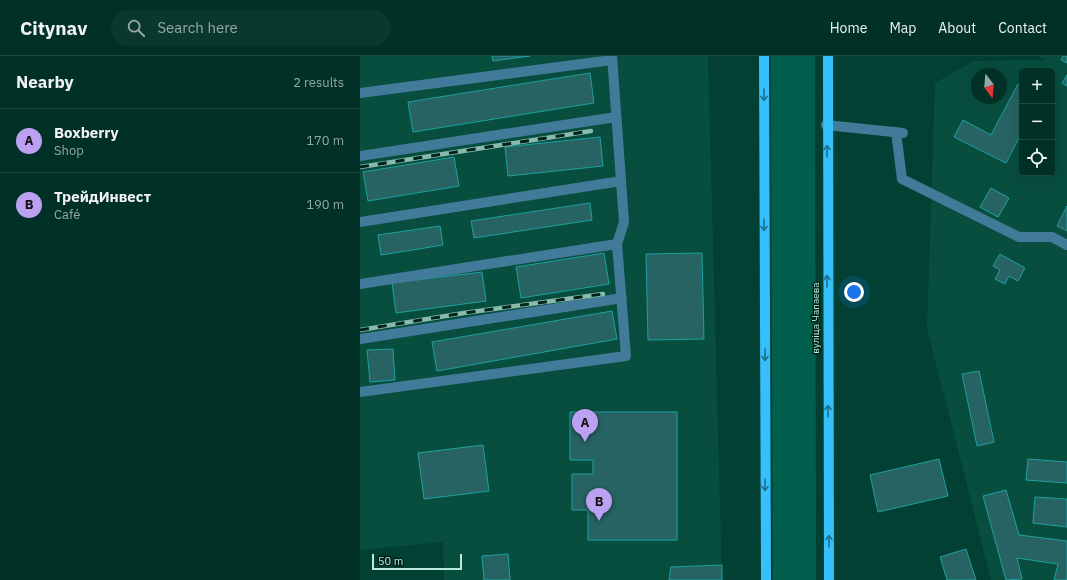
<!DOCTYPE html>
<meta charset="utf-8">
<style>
body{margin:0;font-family:"IBM Plex Sans",sans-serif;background:#0b382e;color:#f1f3f6}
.controls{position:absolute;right:12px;top:12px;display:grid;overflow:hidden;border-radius:6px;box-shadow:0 4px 16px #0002}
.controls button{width:36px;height:36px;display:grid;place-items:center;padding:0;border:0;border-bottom:1px solid #234b43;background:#013026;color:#f1f3f6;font:20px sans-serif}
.compass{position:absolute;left:611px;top:12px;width:36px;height:36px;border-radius:50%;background:#013026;box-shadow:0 4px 16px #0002;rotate:164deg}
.scale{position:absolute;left:12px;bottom:10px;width:90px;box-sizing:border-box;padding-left:4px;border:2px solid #bae9da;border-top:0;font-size:11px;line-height:14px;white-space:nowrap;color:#bae9da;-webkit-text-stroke:3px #02231b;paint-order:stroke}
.you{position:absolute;left:494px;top:236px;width:14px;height:14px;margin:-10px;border:3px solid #fff;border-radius:50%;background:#1a73e8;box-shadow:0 0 0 6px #1a73e833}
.badge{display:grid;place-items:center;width:26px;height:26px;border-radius:50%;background:#bca0f2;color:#111;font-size:13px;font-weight:700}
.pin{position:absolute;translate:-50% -33px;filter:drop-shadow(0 1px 2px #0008)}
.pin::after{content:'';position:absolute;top:21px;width:14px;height:12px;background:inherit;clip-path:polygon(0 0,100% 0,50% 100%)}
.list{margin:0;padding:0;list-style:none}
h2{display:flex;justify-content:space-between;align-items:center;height:52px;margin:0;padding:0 16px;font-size:17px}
h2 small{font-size:13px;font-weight:400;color:#96a9a7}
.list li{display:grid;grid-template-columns:26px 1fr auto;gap:12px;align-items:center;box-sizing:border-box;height:64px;padding:0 16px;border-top:1px solid #234b43}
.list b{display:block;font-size:15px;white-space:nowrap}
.list p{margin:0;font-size:13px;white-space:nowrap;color:#96a9a7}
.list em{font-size:13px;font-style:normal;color:#96a9a7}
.icon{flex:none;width:22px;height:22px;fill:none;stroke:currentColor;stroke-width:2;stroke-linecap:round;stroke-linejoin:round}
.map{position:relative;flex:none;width:707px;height:524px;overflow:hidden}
header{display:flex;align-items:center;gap:24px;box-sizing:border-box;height:56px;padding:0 20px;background:#013026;border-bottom:1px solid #234b43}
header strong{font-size:19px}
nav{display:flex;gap:22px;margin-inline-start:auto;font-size:14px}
.search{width:280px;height:36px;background:#0b382e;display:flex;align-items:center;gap:10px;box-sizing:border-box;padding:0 14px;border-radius:22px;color:#96a9a7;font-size:15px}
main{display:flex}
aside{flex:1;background:#013026}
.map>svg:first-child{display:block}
.built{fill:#084e3f;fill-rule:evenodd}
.green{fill:#00604d}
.building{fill:#266362;stroke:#1ea1a0}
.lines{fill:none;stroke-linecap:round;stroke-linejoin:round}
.minor{stroke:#427b99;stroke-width:10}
.major{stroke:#35bffd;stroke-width:10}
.rail-casing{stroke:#88bbad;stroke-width:4.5}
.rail{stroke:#02231b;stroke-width:3;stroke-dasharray:9;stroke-linecap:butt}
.oneway{stroke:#1c718c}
.labels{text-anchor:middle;stroke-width:3;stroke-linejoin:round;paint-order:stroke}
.street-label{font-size:10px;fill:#bae9da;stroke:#02231b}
</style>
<header>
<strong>Citynav</strong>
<div class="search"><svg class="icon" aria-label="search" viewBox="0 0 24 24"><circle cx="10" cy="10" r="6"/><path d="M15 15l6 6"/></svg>Search here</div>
<nav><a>Home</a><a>Map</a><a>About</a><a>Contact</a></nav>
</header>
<main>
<aside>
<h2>Nearby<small>2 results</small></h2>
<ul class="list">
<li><span class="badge">A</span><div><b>Boxberry</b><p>Shop</p></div><em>170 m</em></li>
<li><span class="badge">B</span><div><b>ТрейдИнвест</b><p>Café</p></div><em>190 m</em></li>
</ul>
</aside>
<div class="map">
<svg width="707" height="524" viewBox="0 0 707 524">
<rect width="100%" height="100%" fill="#014033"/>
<path class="built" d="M0,0H348L362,524H84L83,486L0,494Z
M679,0H707V524H631L567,272L575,27L614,5L684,4ZM662,15H692V117H662ZM617,18H641V42H617Z"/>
<path class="green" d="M411,0H455L456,524H413Z"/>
<path class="building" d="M132,0H170L133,5Z
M703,0H707V7L701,4Z
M230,17L234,47L53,76L48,46Z
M707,19V30L702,27Z
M658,28L662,30V76L646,107L594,81L603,64L631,79Z
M240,81L243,110L148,120L145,91Z
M94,101L99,130L8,145L3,116Z
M631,132L649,142L638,161L620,151Z
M230,147L232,164L114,182L111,165Z
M707,150V175L697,170Z
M80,170L83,189L21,199L18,179Z
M244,197L249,228L161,242L156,211Z
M342,197L344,283L288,284L286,198Z
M640,198L665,212L658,225L649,220L645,228L635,223L640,214L633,210Z
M122,216L126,245L36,257L32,227Z
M252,255L257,283L77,315L72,286Z
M33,293L35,324L10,326L7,294Z
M619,315L634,386L617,390L602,318Z
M210,356H317V484H228V454H212V418H233V404H210Z
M123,389L129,435L64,443L58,397Z
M579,403L588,440L518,456L510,419Z
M668,403L707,406V427L666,424Z
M646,434L659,479L707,485V524H694L698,508L657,502L662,523L646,524L623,440Z
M675,441L707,443V471L673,467Z
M606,493L616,524H587L580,501Z
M148,498L150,524H124L122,500Z
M362,509V524H309L311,511Z"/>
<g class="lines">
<path class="minor" d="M0,37L252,4
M466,69L543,77
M536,76L542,123L659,181H692L707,189
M0,100L256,61
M0,166L261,125
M0,228L257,188
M0,283L262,242
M0,336L266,300L257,188L264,166L252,0"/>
<path class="major" d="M404,0L406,524
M468,0L469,524"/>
<g class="rail-casing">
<path id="rail" d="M0,111L231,75
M0,274L104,257L243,238"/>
</g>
<use href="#rail" class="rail"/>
</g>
<defs><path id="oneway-shaft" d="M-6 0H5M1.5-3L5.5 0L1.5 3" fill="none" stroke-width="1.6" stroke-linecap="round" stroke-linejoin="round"/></defs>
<g class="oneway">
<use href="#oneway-shaft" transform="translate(404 39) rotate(90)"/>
<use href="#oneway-shaft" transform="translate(467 95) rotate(-90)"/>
<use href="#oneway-shaft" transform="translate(404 169) rotate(90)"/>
<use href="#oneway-shaft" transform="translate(467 225) rotate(-90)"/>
<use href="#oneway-shaft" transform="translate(405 299) rotate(90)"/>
<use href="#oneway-shaft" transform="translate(468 355) rotate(-90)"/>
<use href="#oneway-shaft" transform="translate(405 429) rotate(90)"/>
<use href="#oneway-shaft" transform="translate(469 485) rotate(-90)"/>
</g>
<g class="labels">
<g class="street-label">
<text transform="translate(455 262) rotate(-90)" y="4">вуліца Чапаева</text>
</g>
</g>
</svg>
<div class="controls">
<button>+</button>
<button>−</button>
<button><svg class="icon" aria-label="locate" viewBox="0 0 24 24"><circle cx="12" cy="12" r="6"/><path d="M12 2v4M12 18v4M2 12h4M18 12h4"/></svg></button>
</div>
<svg class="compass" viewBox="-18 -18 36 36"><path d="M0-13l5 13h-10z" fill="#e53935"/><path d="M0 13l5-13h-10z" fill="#96a9a7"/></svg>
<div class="scale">50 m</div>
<div class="you"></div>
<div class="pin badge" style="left:225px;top:386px">A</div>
<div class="pin badge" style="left:239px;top:465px">B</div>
</div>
</main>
